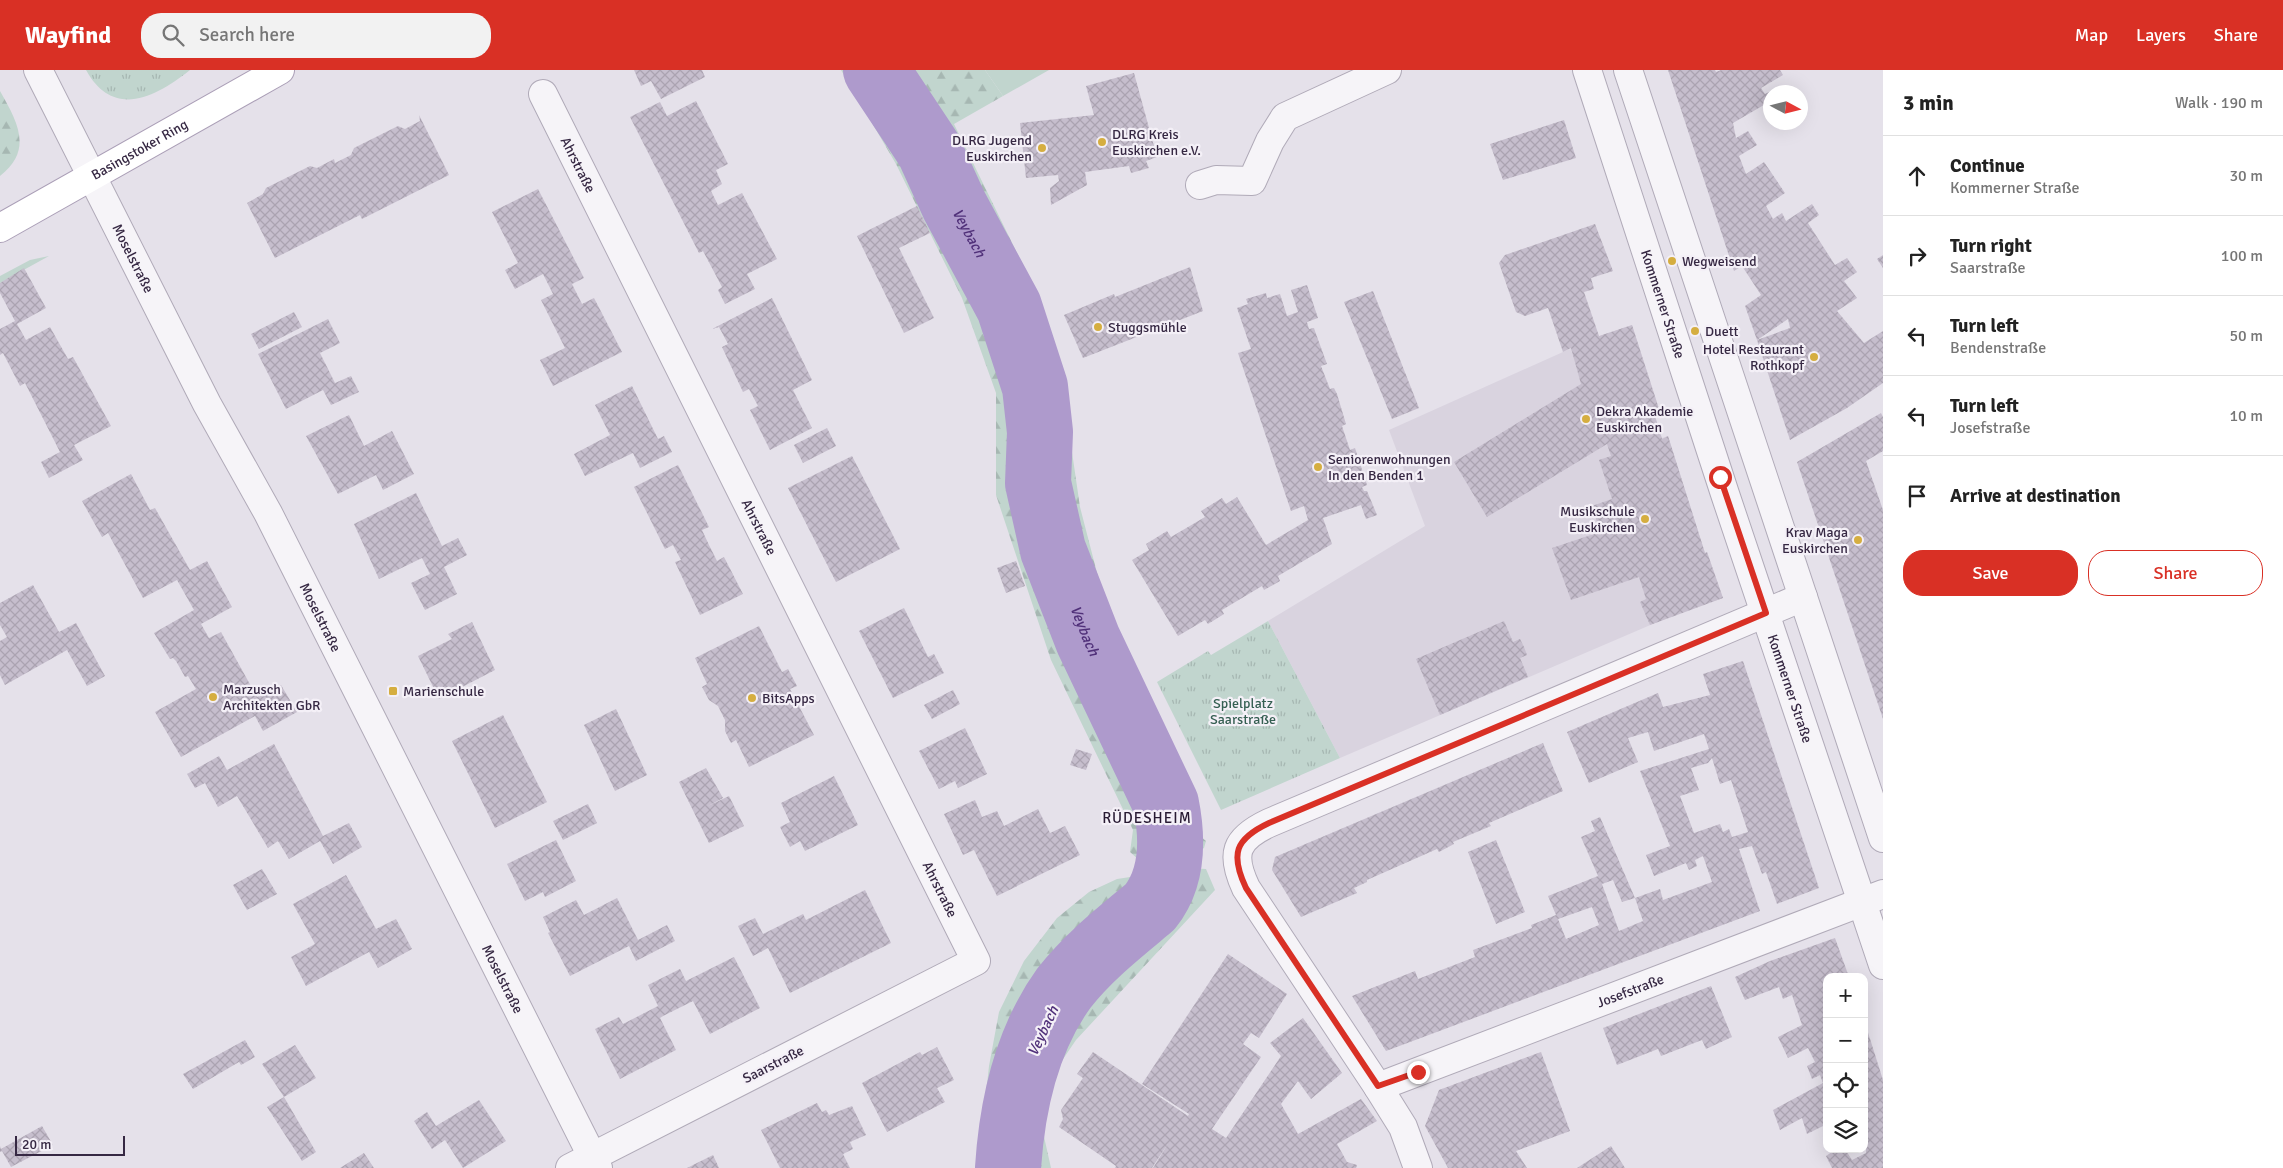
<!DOCTYPE html>
<meta charset="utf-8">
<style>
body{margin:0;font-family:Signika,sans-serif;background:#f2f2f2;color:#222}
.controls{position:absolute;right:15px;bottom:15px;display:grid;overflow:hidden;border-radius:10px;box-shadow:0 5px 20px #0002}
.controls button{width:45px;height:45px;display:grid;place-items:center;padding:0;border:0;border-bottom:1px solid #e0e0e0;background:#fff;color:#222;font:25px sans-serif}
.compass{position:absolute;left:1763px;top:15px;width:45px;height:45px;border-radius:50%;background:#fff;box-shadow:0 5px 20px #0002;rotate:97deg}
.scale{position:absolute;left:15px;bottom:12px;width:110px;box-sizing:border-box;padding-left:5px;border:2px solid #362843;border-top:0;font-size:14px;line-height:18px;white-space:nowrap;color:#362843;-webkit-text-stroke:4px #f4f0f7;paint-order:stroke}
.stop{position:absolute;width:15px;height:15px;margin:-11px;border:4px solid #d93025;border-radius:50%;background:#fff}
.stop.end{background:#d93025;border-color:#fff;box-shadow:0 1px 5px #0008}
.list{margin:0;padding:0;list-style:none}
h2{display:flex;justify-content:space-between;align-items:center;height:65px;margin:0;padding:0 20px;font-size:21px}
h2 small{font-size:16px;font-weight:400;color:#767676}
.list li{display:grid;grid-template-columns:32px 1fr auto;gap:15px;align-items:center;box-sizing:border-box;height:80px;padding:0 20px;border-top:1px solid #e0e0e0}
.list b{display:block;font-size:19px;white-space:nowrap}
.list p{margin:0;font-size:16px;white-space:nowrap;color:#767676}
.list em{font-size:16px;font-style:normal;color:#767676}
.actions{display:flex;gap:10px;padding:15px 20px}
.actions a{flex:1;padding:11px 0;border:1px solid #d93025;border-radius:20px;text-align:center;font-size:18px;color:#d93025}
.actions .main{background:#d93025;color:#fff}
.icon{flex:none;width:28px;height:28px;fill:none;stroke:currentColor;stroke-width:2;stroke-linecap:round;stroke-linejoin:round}
.map{position:relative;flex:none;width:1883px;height:1098px;overflow:hidden}
header{display:flex;align-items:center;gap:30px;box-sizing:border-box;height:70px;padding:0 25px;background:#d93025;color:#fff}
header strong{font-size:24px}
nav{display:flex;gap:28px;margin-inline-start:auto;font-size:18px}
.search{width:350px;height:45px;background:#f2f2f2;display:flex;align-items:center;gap:12px;box-sizing:border-box;padding:0 18px;border-radius:20px;color:#767676;font-size:19px}
main{display:flex}
aside{flex:1;background:#fff}
.map>svg:first-child{display:block}
.built{fill:#d9d3df}
.green{fill:#c1d5ce}
.forest{fill:url(#forest-firs)}
.park{fill:url(#park-tufts)}
.lines{fill:none;stroke-linecap:round;stroke-linejoin:round}
.river{stroke:#ae9acc;stroke-width:66}
.building{fill:url(#building-cross-hatch);fill-rule:evenodd}
.minor-casing{stroke:#b0aab8;stroke-width:30}
.major-casing{stroke:#ab9fb7;stroke-width:30}
.minor{stroke:#f6f4f8;stroke-width:28}
.major{stroke:#fff;stroke-width:28}
.route{stroke:#d93025;stroke-width:6}
.poi-dot{fill:#d5ae40;stroke:#f4f0f7;stroke-width:2}
.labels{text-anchor:middle;stroke-width:4.5;stroke-linejoin:round;paint-order:stroke}
.poi-label{font-size:14px;fill:#362843;stroke:#f4f0f7;text-anchor:start}
.street-label{font-size:14px;fill:#362843;stroke:#f4f0f7}
.park-label{font-size:14px;fill:#355f52;stroke:#f4f0f7}
.water-label{font-size:15px;font-style:italic;fill:#503079;stroke:#f4f0f7}
.neighbourhood-label{font-size:15px;letter-spacing:1px;fill:#281a33;stroke:#f4f0f7}
</style>
<header>
<strong>Wayfind</strong>
<div class="search"><svg class="icon" aria-label="search" viewBox="0 0 24 24"><circle cx="10" cy="10" r="6"/><path d="M15 15l6 6"/></svg>Search here</div>
<nav><a>Map</a><a>Layers</a><a>Share</a></nav>
</header>
<main>
<div class="map">
<svg width="1883" height="1098" viewBox="0 0 1883 1098">
<defs>
<pattern id="forest-firs" width="22" height="20" patternUnits="userSpaceOnUse" patternTransform="scale(1.25)"><rect width="22" height="20" fill="#c1d5ce"/><path d="M5 1l3.5 6h-7zM16 11l3.5 6h-7z" fill="#a6b7b2"/></pattern>
<pattern id="park-tufts" width="24" height="20" patternUnits="userSpaceOnUse" patternTransform="scale(1.25)"><rect width="24" height="20" fill="#c1d5ce"/><path d="M3 7l-1-3M5 7V3M7 7l1-3M15 17l-1-3M17 17v-4M19 17l1-3" fill="none" stroke="#a6b7b2"/></pattern>
<pattern id="building-cross-hatch" width="8" height="8" patternUnits="userSpaceOnUse" patternTransform="scale(1.25)"><rect width="8" height="8" fill="#c6becd"/><path d="M0 0l8 8M0 8l8-8" fill="none" stroke="#aba3b1"/></pattern>
</defs>
<rect width="100%" height="100%" fill="#e5e1ea"/>
<path class="built" d="M1632,255L1660,342L1655,346L1662,368L1668,366L1705,483L1707,482L1723,528L1676,544L1340,688L1268,551L1425,456L1389,360L1592,269Z"/>
<path class="green" d="M985,0H1049L1003,26Z
M49,186L0,213V206L30,190Z"/>
<path class="forest" d="M841,0H985L1003,26L954,54L1037,224L1065,304L1071,375L1080,437L1110,553L1182,693L1200,766L1206,771L1204,778L1199,781L1140,791L1130,782L1133,760L1051,590L996,425V323L962,228L896,94Z
M0,21C17,51 34,80 0,106Z
M1189,798L1206,799L1215,820L1076,970L1057,998L1043,1062L1051,1098H978L989,996L999,942L1024,891L1057,848L1089,822L1117,809Z"/>
<path class="park" d="M86,0H190C155,28 113,49 86,0Z
M1268,551L1340,688L1221,740L1157,612L1208,581L1211,585Z"/>
<g class="lines">
<path class="river" id="s1" d="M876,0L929,80L954,135L1009,237L1035,317L1040,362L1038,413L1053,480L1088,570L1166,734C1173,769 1173,808 1150,837C1120,862 1088,887 1064,918C1027,969 1012,1036 1008,1098"/>
</g>
<path class="building" d="M634,0H702L705,7L661,29L651,11L641,16Z
M1668,0H1715L1716,2L1721,0H1780L1783,5L1761,18L1765,24L1769,22V32L1733,53L1736,68L1748,61L1757,75L1739,86L1746,104L1764,92L1785,123L1766,136L1773,149L1782,143L1786,151L1812,134L1819,145L1808,153L1835,195L1847,188L1857,202L1844,211L1857,228L1837,241L1864,273L1883,261V313L1847,338L1790,370L1757,270L1790,258L1788,249L1757,270L1745,236L1761,225L1742,196L1734,201Z
M1134,3L1157,87L1146,91L1149,98L1131,103L1129,96L1085,102L1087,115L1051,135L1050,118L1059,111L1058,105L1026,108L1020,53L1094,45L1086,16Z
M696,31L728,94L716,100L722,114L711,121L718,135L742,123L777,189L747,204L755,219L725,234L718,220L722,217L703,181L699,183L630,47L660,32L667,46Z
M419,45L449,105L362,149L360,145L275,188L247,133L263,124L266,118L310,96L317,98L334,89L335,93L351,85L354,78L398,56L405,59L420,51Z
M1564,50L1576,88L1503,110L1490,74Z
M538,119L584,208L572,214L582,234L594,228L622,282L553,316L540,290L565,278L541,230L553,224L543,204L515,219L505,200L518,193L492,142Z
M917,136L930,163L899,178L934,248L904,263L857,166Z
M1595,154L1613,201L1591,208L1594,219L1584,222L1599,266L1632,255L1660,342L1655,346L1662,369L1668,366L1705,483L1707,482L1723,528L1650,555L1640,532L1646,529L1639,507L1571,530L1552,478L1600,462L1592,436L1612,429L1599,390L1611,386L1607,374L1487,447L1454,392L1581,314L1571,278L1563,282L1548,238L1525,246L1516,242L1499,193L1505,185Z
M1883,185V198L1877,189Z
M1190,197L1203,241L1083,288L1064,245L1114,224L1115,227Z
M24,198L46,238L17,254L26,270L50,257L68,289L73,287L111,356L74,375L83,390L49,408L41,392L60,382L25,313L20,316L3,283L0,285V259L15,251L0,223V213Z
M1307,215L1318,248L1307,252L1309,259L1314,258L1316,264L1327,294L1321,296L1330,319L1334,318L1337,324L1346,354L1342,356L1350,380L1355,378L1367,415L1362,417L1364,421H1367L1377,445L1366,449L1361,435L1323,448L1332,474L1278,506L1280,511L1264,520L1262,516L1222,540L1224,544L1208,554L1205,550L1178,566L1132,490L1149,480L1146,474L1167,461L1171,467L1205,447L1201,441L1222,428L1226,434L1237,427L1266,475L1308,450L1304,436L1291,441L1238,283L1251,279L1237,238L1248,234L1246,229L1266,223L1267,228L1280,224L1287,246L1298,242L1291,220Z
M1373,221L1419,338L1392,349L1344,232Z
M772,228L812,310L793,320L812,358L770,380L750,340L758,336L749,319L743,322L722,277L728,274L719,257L712,259Z
M294,242L302,257L259,279L251,264Z
M328,249L340,273L320,283L335,313L351,306L359,322L331,335L323,320L286,339L258,284Z
M632,316L658,369L664,366L672,382L640,398L633,383L585,406L574,384L610,365L595,335Z
M1881,343L1883,347V381L1866,391L1883,440V649L1797,392Z
M349,345L364,376L392,361L414,404L383,420L376,405L338,424L306,366Z
M827,358L836,376L803,393L794,375Z
M852,386L900,479L836,512L788,418Z
M678,395L709,457L702,460L709,475L717,491L724,487L743,524L700,545L675,492L681,490L673,475L665,479L634,417Z
M131,404L150,440L155,438L190,500L207,491L232,537L201,554L209,568L221,562L257,627L281,615L297,642L263,661L255,646L181,687L155,642L196,619L188,606L185,607L176,591L173,588L170,589L154,563L194,540L177,510L143,528L108,463L102,467L82,431Z
M416,423L442,476L458,468L467,485L444,497L457,524L425,540L411,513L430,504L422,488L379,509L354,454Z
M1016,491L1025,516L1006,523L997,498Z
M33,515L59,562L76,553L105,606L87,616L67,580L5,615L0,605V571L7,567L0,555V533Z
M904,538L928,587L934,584L944,603L893,628L859,561Z
M1504,551L1513,572L1520,569L1524,577L1527,585L1520,588L1528,607L1440,645L1416,589Z
M472,552L495,600L439,629L418,586L452,569L448,564Z
M759,556L782,602L788,599L797,616L790,619L814,665L749,697L736,670L731,673L725,661V650L718,636L709,630L702,617L707,614L695,588Z
M1743,591L1819,818L1777,834L1766,802L1762,804L1752,776L1739,779L1760,841L1386,981L1352,926L1415,901L1418,909L1475,887L1473,880L1532,858L1531,855L1556,845L1548,826L1598,806L1581,767L1595,761L1591,751L1600,747L1635,828L1622,832L1613,810L1602,814L1619,861L1643,851L1635,828L1660,819L1663,830L1712,812L1703,786L1695,790L1697,796L1689,800L1686,793L1654,806L1646,785L1670,776L1640,701L1709,679L1704,664L1654,681L1648,662L1628,668L1638,692L1589,713L1567,662L1658,623L1663,637L1710,625L1703,604ZM1712,688L1720,714L1731,710L1748,762L1732,767L1729,759L1723,762L1720,754L1694,763L1680,726L1699,720L1691,698L1708,693ZM1592,837L1599,855L1566,869L1558,849Z
M953,620L960,634L932,649L924,635Z
M616,639L647,705L615,721L584,655Z
M503,645L547,732L495,758L452,671Z
M965,658L987,704L958,718L955,711L939,719L919,681Z
M1543,673L1563,721L1489,753L1491,756L1453,772L1454,774L1439,782L1437,779L1367,810V812L1354,818L1357,823L1301,847L1272,800L1275,787Z
M274,674L323,766L349,753L362,777L333,794L320,771L289,789L278,771L268,778L237,726L218,737L205,713L195,718L187,704L219,686L227,700Z
M1076,679L1092,684L1086,700L1070,695Z
M706,698L723,728L708,736L729,726L744,756L709,773L679,712Z
M834,706L858,755L805,781L800,771L790,777L780,757L790,752L781,733Z
M975,730L982,747L997,741L1004,756L1038,739L1050,763L1065,756L1080,785L997,826L974,780L963,785L944,744Z
M588,734L597,753L563,770L553,751Z
M556,770L576,811L545,827L543,822L525,831L507,794Z
M1496,770L1525,842L1496,854L1468,782Z
M262,799L277,824L247,840L233,815Z
M346,805L376,859L396,849L412,879L378,898L369,882L306,916L291,887L315,874L293,834Z
M865,820L891,873L790,923L768,878L753,886L738,856L755,848L763,864L803,844L806,850Z
M617,828L638,870L667,855L675,871L636,891L629,876L570,906L548,863L550,862L543,847L576,830L584,845Z
M1835,868L1849,907H1827V1054L1807,1064L1802,1048L1780,1060L1773,1040L1823,1013L1820,1005L1812,1009L1807,996L1815,992L1808,978L1788,988L1778,967L1802,955L1792,925L1783,929L1779,917L1745,930L1735,907L1770,891Z
M1228,884L1287,924L1259,968L1251,963L1243,974L1261,987L1212,1059L1226,1068L1281,986L1270,973L1303,948L1342,1003L1311,1029L1298,1011L1281,1034L1298,1064L1361,1029L1377,1051L1337,1074L1347,1092L1357,1095L1356,1098H1153L1169,1072L1152,1098H1115L1116,1096L1059,1057L1063,1049L1061,1040L1083,1008L1077,1004L1093,982L1188,1046L1189,1044L1142,1014Z
M734,887L760,938L710,964L693,931L663,946L660,948L676,980L620,1009L595,959L619,947L623,954L658,936L648,915L680,899L686,911Z
M1711,916L1732,967L1706,979L1702,970L1661,986L1658,979L1617,995L1603,958Z
M1865,953L1883,1010V1098H1832L1826,1086L1836,1079H1845L1852,1090L1866,1083Z
M245,970L255,987L241,995L239,992L193,1019L183,1004Z
M295,975L316,1008L284,1027L262,994Z
M937,977L954,1010L937,1018L945,1032L887,1062L862,1013L920,982L922,985Z
M1541,982L1570,1061L1516,1081L1527,1098H1448L1425,1056L1439,1020Z
M284,1027L316,1082L302,1091L267,1037Z
M479,1030L506,1071L463,1098L445,1070L432,1079L414,1051L427,1042L436,1056Z
M817,1033L822,1042L826,1040L829,1045L852,1036L866,1065L850,1072L853,1079L843,1084L850,1098H780L761,1060Z
M42,1056L53,1075L11,1097L2,1081L0,1082V1076L1,1079Z
M1611,1076L1625,1098H1577Z
M364,1083L374,1098H340Z
M713,1085L719,1098H687Z"/>
<g class="lines">
<g class="minor-casing">
<g id="minor">
<path id="s2" d="M38,0L207,334L268,443L598,1098"/>
<path id="s3" d="M1587,0L1725,424L1883,895"/>
<path d="M1628,0L1883,768"/>
<path id="s4" d="M543,24L976,891L570,1098"/>
<path d="M1200,115L1216,110L1252,111L1270,71L1285,47L1387,0"/>
<path id="s5" d="M1378,1017L1883,824"/>
<path d="M1418,1098L1403,1057L1378,1017L1246,818C1230,784 1235,769 1269,753L1803,527"/>
</g>
</g>
<g class="major-casing">
<g id="major">
<path id="s6" d="M0,158L280,0"/>
</g>
</g>
<use href="#minor" class="minor"/>
<use href="#major" class="major"/>
</g>
<g class="lines">
<path class="route" d="M1418,1002L1378,1016L1246,818C1230,784 1235,769 1269,753L1766,543L1720,407"/>
</g>
<g class="poi-dot">
<circle cx="1102" cy="72" r="5"/>
<circle cx="1042" cy="78" r="5"/>
<circle cx="1672" cy="191" r="5"/>
<circle cx="1098" cy="257" r="5"/>
<circle cx="1695" cy="261" r="5"/>
<circle cx="1814" cy="287" r="5"/>
<circle cx="1586" cy="349" r="5"/>
<circle cx="1318" cy="397" r="5"/>
<circle cx="1645" cy="449" r="5"/>
<circle cx="1858" cy="470" r="5"/>
<rect x="388" y="616" width="10" height="10" rx="2.5"/>
<circle cx="213" cy="627" r="5"/>
<circle cx="752" cy="628" r="5"/>
</g>
<g class="labels">
<g class="poi-label">
<text x="1112" y="69">DLRG Kreis<tspan x="1112" dy="16">Euskirchen e.V.</tspan></text>
<text x="1032" y="75" text-anchor="end">DLRG Jugend<tspan x="1032" dy="16">Euskirchen</tspan></text>
<text x="1682" y="196">Wegweisend</text>
<text x="1108" y="262">Stuggsmühle</text>
<text x="1705" y="266">Duett</text>
<text x="1804" y="284" text-anchor="end">Hotel Restaurant<tspan x="1804" dy="16">Rothkopf</tspan></text>
<text x="1596" y="346">Dekra Akademie<tspan x="1596" dy="16">Euskirchen</tspan></text>
<text x="1328" y="394">Seniorenwohnungen<tspan x="1328" dy="16">In den Benden 1</tspan></text>
<text x="1635" y="446" text-anchor="end">Musikschule<tspan x="1635" dy="16">Euskirchen</tspan></text>
<text x="1848" y="467" text-anchor="end">Krav Maga<tspan x="1848" dy="16">Euskirchen</tspan></text>
<text x="223" y="624">Marzusch<tspan x="223" dy="16">Architekten GbR</tspan></text>
<text x="403" y="626">Marienschule</text>
<text x="762" y="633">BitsApps</text>
</g>
<g class="street-label">
<text dy="5" stroke="none"><textPath href="#s6" startOffset="160">Basingstoker Ring</textPath></text>
<text dy="5" stroke="none"><textPath href="#s4" startOffset="79">Ahrstraße</textPath></text>
<text dy="5" stroke="none"><textPath href="#s2" startOffset="211">Moselstraße</textPath></text>
<text dy="5" stroke="none"><textPath href="#s3" startOffset="246">Kommerner Straße</textPath></text>
<text dy="5" stroke="none"><textPath href="#s4" startOffset="484">Ahrstraße</textPath></text>
<text dy="5" stroke="none"><textPath href="#s2" startOffset="616">Moselstraße</textPath></text>
<text dy="5" stroke="none"><textPath href="#s3" startOffset="651">Kommerner Straße</textPath></text>
<text dy="5" stroke="none"><textPath href="#s4" startOffset="889">Ahrstraße</textPath></text>
<text dy="5" stroke="none"><textPath href="#s2" startOffset="1021">Moselstraße</textPath></text>
<text dy="5" stroke="none"><textPath href="#s5" startOffset="270">Josefstraße</textPath></text>
<text transform="translate(773 994) rotate(-27)" y="5">Saarstraße</text>
</g>
<g class="park-label">
<text x="1243" y="638">Spielplatz<tspan x="1243" dy="16">Saarstraße</tspan></text>
</g>
<g class="water-label">
<text dy="5" stroke="none"><textPath href="#s1" startOffset="188">Veybach</textPath></text>
<text dy="5" stroke="none"><textPath href="#s1" startOffset="608">Veybach</textPath></text>
<text transform="translate(1043 961) rotate(-65)" y="5">Veybach</text>
</g>
<g class="neighbourhood-label">
<text x="1147" y="753">RÜDESHEIM</text>
</g>
</g>
</svg>
<div class="controls">
<button>+</button>
<button>−</button>
<button><svg class="icon" aria-label="locate" viewBox="0 0 24 24"><circle cx="12" cy="12" r="6"/><path d="M12 2v4M12 18v4M2 12h4M18 12h4"/></svg></button>
<button><svg class="icon" aria-label="layers" viewBox="0 0 24 24"><path d="M12 4l9 5-9 5-9-5zM3 14l9 5 9-5"/></svg></button>
</div>
<svg class="compass" viewBox="-18 -18 36 36"><path d="M0-13l5 13h-10z" fill="#e53935"/><path d="M0 13l5-13h-10z" fill="#767676"/></svg>
<div class="scale">20 m</div>
<div class="stop" style="left:1720px;top:407px"></div>
<div class="stop end" style="left:1418px;top:1002px"></div>
</div>
<aside>
<h2>3 min<small>Walk · 190 m</small></h2>
<ul class="list">
<li><svg class="icon" aria-label="ahead" viewBox="0 0 24 24"><path d="M12 20V5M6 11l6-6 6 6"/></svg><div><b>Continue</b><p>Kommerner Straße</p></div><em>30 m</em></li>
<li><svg class="icon" aria-label="right" viewBox="0 0 24 24"><path d="M7 20v-9h11M14 6l5 5-5 5"/></svg><div><b>Turn right</b><p>Saarstraße</p></div><em>100 m</em></li>
<li><svg class="icon" aria-label="left" viewBox="0 0 24 24"><path d="M17 20v-9H6M10 6l-5 5 5 5"/></svg><div><b>Turn left</b><p>Bendenstraße</p></div><em>50 m</em></li>
<li><svg class="icon" aria-label="left" viewBox="0 0 24 24"><path d="M17 20v-9H6M10 6l-5 5 5 5"/></svg><div><b>Turn left</b><p>Josefstraße</p></div><em>10 m</em></li>
<li><svg class="icon" aria-label="arrive" viewBox="0 0 24 24"><path d="M6 21V4h12l-3 4 3 4H6"/></svg><div><b>Arrive at destination</b></div></li>
</ul>
<div class="actions"><a class="main">Save</a><a>Share</a></div>
</aside>
</main>
